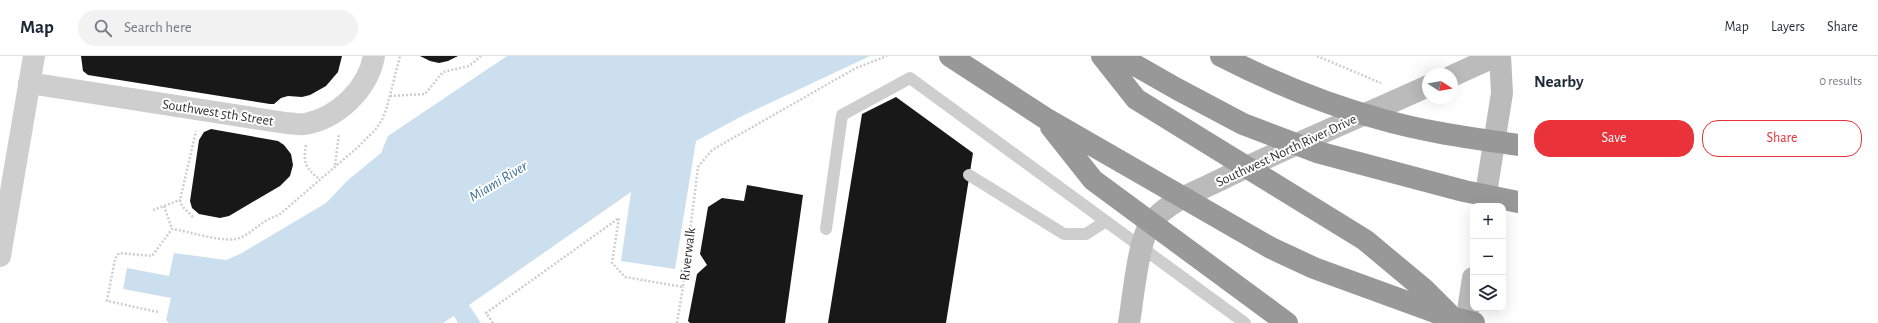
<!DOCTYPE html>
<meta charset="utf-8">
<style>
body{margin:0;font-family:"Alegreya Sans",sans-serif;background:#f2f2f3;color:#1f2937}
.controls{position:absolute;right:12px;bottom:12px;display:grid;overflow:hidden;border-radius:8px;box-shadow:0 4px 16px #0002}
.controls button{width:36px;height:36px;display:grid;place-items:center;padding:0;border:0;border-bottom:1px solid #e0e1e3;background:#fff;color:#1f2937;font:20px sans-serif}
.compass{position:absolute;left:1422px;top:12px;width:36px;height:36px;border-radius:50%;background:#fff;box-shadow:0 4px 16px #0002;rotate:101deg}
.list{margin:0;padding:0;list-style:none}
h2{display:flex;justify-content:space-between;align-items:center;height:52px;margin:0;padding:0 16px;font-size:17px}
h2 small{font-size:13px;font-weight:400;color:#747a83}
.actions{display:flex;gap:8px;padding:12px 16px}
.actions a{flex:1;padding:9px 0;border:1px solid #e93239;border-radius:16px;text-align:center;font-size:14px;color:#e93239}
.actions .main{background:#e93239;color:#fff}
.icon{flex:none;width:22px;height:22px;fill:none;stroke:currentColor;stroke-width:2;stroke-linecap:round;stroke-linejoin:round}
.map{position:relative;flex:none;width:1518px;height:267px;overflow:hidden}
header{display:flex;align-items:center;gap:24px;box-sizing:border-box;height:56px;padding:0 20px;background:#fff;border-bottom:1px solid #e0e1e3}
header strong{font-size:19px}
nav{display:flex;gap:22px;margin-inline-start:auto;font-size:14px}
.search{width:280px;height:36px;background:#f2f2f3;display:flex;align-items:center;gap:10px;box-sizing:border-box;padding:0 14px;border-radius:22px;color:#747a83;font-size:15px}
main{display:flex}
aside{flex:1;background:#fff}
.map>svg:first-child{display:block}
.water{fill:#cbdfee}
.building{fill:#181818}
.lines{fill:none;stroke-linecap:round;stroke-linejoin:round}
.path{stroke:#cecece;stroke-width:2.5;stroke-dasharray:2 2;stroke-linecap:butt}
.lane{stroke:#cecece;stroke-width:12}
.street{stroke:#cecece;stroke-width:22}
.secondary{stroke:#bbb;stroke-width:22}
.highway{stroke:#989898;stroke-width:22}
.labels{text-anchor:middle;stroke-width:4;stroke-linejoin:round;paint-order:stroke}
.street-label{font-size:14px;fill:#313131;stroke:#fff}
.water-label{font-size:15px;font-style:italic;fill:#3c7096;stroke:#fff}
</style>
<header>
<strong>Map</strong>
<div class="search"><svg class="icon" aria-label="search" viewBox="0 0 24 24"><circle cx="10" cy="10" r="6"/><path d="M15 15l6 6"/></svg>Search here</div>
<nav><a>Map</a><a>Layers</a><a>Share</a></nav>
</header>
<main>
<div class="map">
<svg width="1518" height="267" viewBox="0 0 1518 267">
<rect width="100%" height="100%" fill="#fff"/>
<path class="water" d="M507,0H870L742,60L696,85L675,213L621,205L631,136L469,249L481,267H458L454,260L443,267H169L166,264L171,242L123,233L127,212L169,220L174,197L226,204L240,198L326,147L348,124L381,97L388,80Z"/>
<path class="building" d="M81,0H342L338,16L326,30L310,39L302,41L288,40L281,42L274,48H270L88,19L83,15Z
M420,0H458L448,5L439,7L430,5Z
M896,41L973,97L946,267H828L862,58Z
M211,73L278,85L284,89L291,98L293,109L290,120L280,130L229,160L220,162L199,158L192,152L190,145L199,84L204,76Z
M747,129L803,139L785,267H690L688,265L697,218L707,209L700,198L708,151L722,142L744,145Z"/>
<g class="lines">
<path class="path" d="M1317,0L1381,27
M390,40L425,38L443,16L469,10L481,0
M306,89C303,107 305,111 319,123
M335,109L339,78
M164,150L172,173
M153,154L180,144
M193,161L182,150L180,144L196,75
M158,256L107,245L115,203L119,197L152,200L172,173C189,175 228,189 242,181C257,173 262,164 279,159L358,91L375,74L382,64L387,51L400,0
M493,267L486,257L619,162L612,207L625,221L683,231L698,111L712,94L856,12L887,0
M677,267L683,231"/>
<path class="lane" d="M969,119L1064,178H1086L1106,165
M826,173L842,59L910,22L1245,267"/>
<path class="street" d="M29,27L286,67C292,67 299,69 305,68C338,62 368,33 374,0
M0,200L34,0"/>
<path class="secondary" d="M1452,20L1496,0
M1484,150L1502,37L1500,0
M1129,267C1133,244 1138,183 1151,167C1167,146 1195,136 1218,125C1286,91 1358,62 1428,30
M1466,267L1473,222"/>
<path class="highway" d="M950,0L1045,62L1271,192L1314,212L1446,260L1474,267
M1102,0L1136,43L1365,184L1425,234L1448,257
M1119,0L1177,33L1243,68L1317,96L1464,135L1518,146
M1221,0C1272,26 1325,48 1380,63C1425,76 1472,82 1518,89
M1051,71L1093,124L1287,267"/>
</g>
<g class="labels">
<g class="street-label">
<text transform="translate(218 56) rotate(9)" y="5">Southwest 5th Street</text>
<text transform="translate(1286 94) rotate(-25)" y="5">Southwest North River Drive</text>
<text transform="translate(687 198) rotate(-83)" y="5">Riverwalk</text>
</g>
<g class="water-label">
<text transform="translate(498 125) rotate(-31)" y="5">Miami River</text>
</g>
</g>
</svg>
<div class="controls">
<button>+</button>
<button>−</button>
<button><svg class="icon" aria-label="layers" viewBox="0 0 24 24"><path d="M12 4l9 5-9 5-9-5zM3 14l9 5 9-5"/></svg></button>
</div>
<svg class="compass" viewBox="-18 -18 36 36"><path d="M0-13l5 13h-10z" fill="#e53935"/><path d="M0 13l5-13h-10z" fill="#747a83"/></svg>
</div>
<aside>
<h2>Nearby<small>0 results</small></h2>
<ul class="list">
</ul>
<div class="actions"><a class="main">Save</a><a>Share</a></div>
</aside>
</main>
